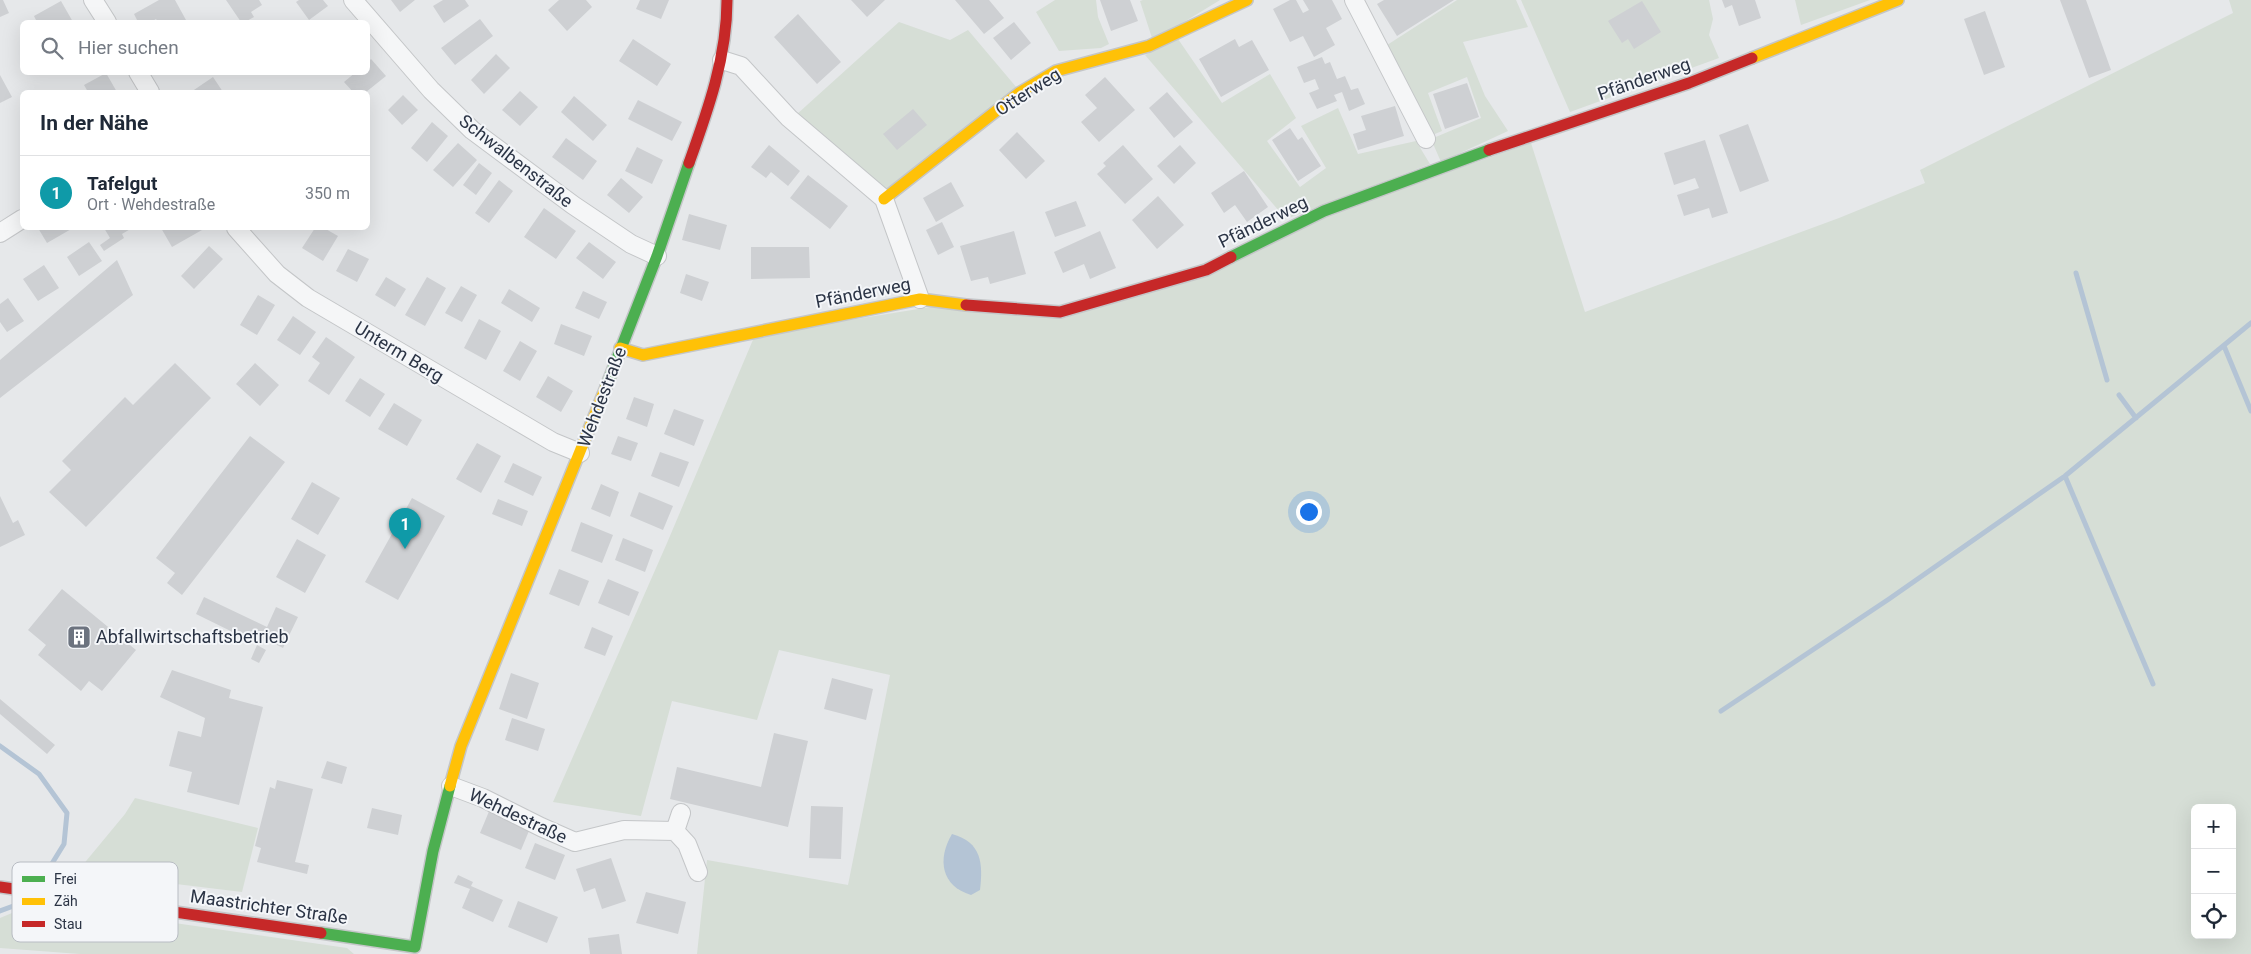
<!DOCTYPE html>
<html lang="de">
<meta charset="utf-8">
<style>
body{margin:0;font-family:Roboto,sans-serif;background:#f6f6f7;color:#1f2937}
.controls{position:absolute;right:15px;bottom:15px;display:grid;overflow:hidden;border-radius:8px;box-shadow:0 5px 20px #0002}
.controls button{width:45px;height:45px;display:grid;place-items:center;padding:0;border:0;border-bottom:1px solid #e0e1e3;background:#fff;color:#1f2937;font:25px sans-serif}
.you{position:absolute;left:1308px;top:511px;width:18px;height:18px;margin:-12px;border:4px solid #fff;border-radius:50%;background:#1a73e8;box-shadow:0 0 0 8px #1a73e833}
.badge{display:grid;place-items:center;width:32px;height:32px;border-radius:50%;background:#d93025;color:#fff;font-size:16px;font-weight:700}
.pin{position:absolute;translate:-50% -41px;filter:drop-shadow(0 1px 2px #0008)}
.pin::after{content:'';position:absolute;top:26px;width:18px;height:15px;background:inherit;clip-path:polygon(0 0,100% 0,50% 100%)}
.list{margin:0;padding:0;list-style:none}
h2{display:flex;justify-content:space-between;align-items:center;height:65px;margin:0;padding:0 20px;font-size:21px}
h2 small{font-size:16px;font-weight:400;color:#747a83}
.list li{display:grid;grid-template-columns:32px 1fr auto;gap:15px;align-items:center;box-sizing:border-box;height:75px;padding:0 20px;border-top:1px solid #e0e1e3}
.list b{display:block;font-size:19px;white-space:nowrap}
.list p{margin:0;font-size:16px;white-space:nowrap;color:#747a83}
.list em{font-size:16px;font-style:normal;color:#747a83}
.icon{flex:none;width:28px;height:28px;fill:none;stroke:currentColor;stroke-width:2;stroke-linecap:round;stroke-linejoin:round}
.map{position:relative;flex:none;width:2251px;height:954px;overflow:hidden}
.search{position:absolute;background:#fff;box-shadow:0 5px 20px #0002;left:20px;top:20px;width:350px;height:55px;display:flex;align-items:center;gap:12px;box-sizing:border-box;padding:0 18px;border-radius:8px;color:#747a83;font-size:19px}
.panel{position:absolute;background:#fff;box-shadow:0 5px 20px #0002;left:20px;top:90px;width:350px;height:140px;border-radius:8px}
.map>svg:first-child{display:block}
.green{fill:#d6ded6;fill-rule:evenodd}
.water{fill:#b4c4d5}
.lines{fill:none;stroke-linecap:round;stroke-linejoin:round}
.stream{stroke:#b4c4d5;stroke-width:5}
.building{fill:#ced0d3}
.street-casing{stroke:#c4c6c8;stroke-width:20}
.fast-casing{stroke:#c4c6c8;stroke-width:14}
.slow-casing{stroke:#c4c6c8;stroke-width:14}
.jam-casing{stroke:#c4c6c8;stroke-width:14}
.street{stroke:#f5f6f7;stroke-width:18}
.fast{stroke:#4caf50;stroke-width:11}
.slow{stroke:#ffc107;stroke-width:11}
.jam{stroke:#c62828;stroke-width:11}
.labels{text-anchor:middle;stroke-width:4;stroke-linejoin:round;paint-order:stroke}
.street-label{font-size:18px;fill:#2b3445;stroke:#f4f6f9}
.poi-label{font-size:18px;fill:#2b3445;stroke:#f4f6f9;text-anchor:start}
.key{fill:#f4f6f9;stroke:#b8bcc3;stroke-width:1}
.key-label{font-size:14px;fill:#2b3445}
</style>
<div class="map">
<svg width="2251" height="954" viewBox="0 0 2251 954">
<rect width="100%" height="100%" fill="#e6e8ea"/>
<path class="green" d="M1055,0H1096L1098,17L1109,44L1101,48L1059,51L1036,12Z
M1143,0H1220L1153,41L1140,1Z
M1457,0H1516L1528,27L1463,42L1485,96L1508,131L1441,162L1431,139L1481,118L1467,77L1428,93L1442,131L1430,136L1384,47Z
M1521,0H1709L1713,19L1709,35L1719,58L1570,112Z
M1795,0H1870L1801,25Z
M2229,0H2251V954H697L707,860L848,885L890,675L779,650L757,720L672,701L641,816L553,802L667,543L755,335L931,307L1065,318L1328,214L1531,143L1585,312L1839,218L1925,183L1920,170L2233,13ZM2195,808H2232V935H2195Z
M899,22L950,40L968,30L1017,88L883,191L796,115Z
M1178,39L1222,103L1270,74L1296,118L1267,141L1300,187L1326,168L1301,126L1338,108L1358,154L1416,141L1430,164L1286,219L1145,55Z
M135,798L258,828L242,892L77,872L125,814Z
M36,903L347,948L354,954H80L0,948V918Z"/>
<path class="water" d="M952,834C982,842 983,864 980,890L971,895C941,886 937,859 952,834Z"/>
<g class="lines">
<path class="stream" d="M2076,273L2107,380
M2224,346L2251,411
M2119,395L2136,418
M2065,476L2153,684
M1721,711L1889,599L2065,476L2251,323
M0,746L39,774L67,813L64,844L48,870
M0,911L27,901"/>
</g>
<path class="building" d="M0,0H3L9,13L0,17Z
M159,0H175L186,20L182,22H158L156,19L151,22H138L134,14Z
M226,0H259L262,5L251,12L254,17L245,22H241Z
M299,0H323L328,6L309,20L296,2Z
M391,0H415L400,12Z
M443,0H465L469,6L444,23L433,6Z
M559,0H586L592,7L567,31L548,10Z
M640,0H669L661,19L636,9Z
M851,0H885L867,17Z
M955,0H989L1004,18L984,34Z
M1100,0H1130L1138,21L1111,31Z
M1290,0H1296L1303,13L1309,10L1303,0H1332L1342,19L1326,28L1335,45L1314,57L1303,36L1290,42L1273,9Z
M1384,0H1454L1397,36L1377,4Z
M1722,0H1755L1761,18L1739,26L1732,5L1725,8Z
M2060,0H2086L2111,70L2089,78Z
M61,1L73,22H37L34,16Z
M1642,1L1661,32L1634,49L1628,39L1622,43L1608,21Z
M1985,11L2005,67L1984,75L1964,19Z
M798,14L841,62L817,84L774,37Z
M480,19L493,36L455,65L441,48Z
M1014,22L1031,43L1011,60L993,38Z
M633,39L671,64L657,86L619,61Z
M1235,39L1239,47L1252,40L1269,70L1221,97L1199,59Z
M496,54L510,68L484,94L471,80Z
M1322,57L1325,64L1330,62L1337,79L1345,76L1351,90L1358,88L1365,104L1349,111L1342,92L1334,95L1337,101L1317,109L1309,93L1319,89L1315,79L1304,83L1297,67Z
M371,59L386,76L366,92H353L344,82L356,72H368V62Z
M106,73L117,92H88L84,85Z
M0,75L12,97L0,103Z
M213,77L223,92H191Z
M1105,77L1135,110L1099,142L1081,122L1097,108L1085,95Z
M1467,83L1479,117L1445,129L1433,94Z
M520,91L538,107L520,126L502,110Z
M1167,92L1193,122L1174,138L1149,108Z
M403,95L418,110L402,125L388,110Z
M574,96L607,125L593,141L561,112Z
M638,100L682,122L672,141L628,119Z
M1395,106L1404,136L1358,150L1353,134L1366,130L1361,116Z
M913,109L927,125L897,150L883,134Z
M432,122L448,136L427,162L411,148Z
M1748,124L1769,181L1740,192L1719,135Z
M1290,128L1298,140L1302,137L1321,166L1298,181L1272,140Z
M1017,132L1045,161L1026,179L999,150Z
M566,138L597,161L583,180L552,157Z
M1705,140L1728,213L1712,218L1709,208L1684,216L1677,195L1699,188L1695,178L1674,185L1664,153Z
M458,143L477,160L453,187L433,170Z
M769,145L800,171L788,186L771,172L766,178L751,167Z
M1123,145L1153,179L1125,204L1097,174L1106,166L1103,163Z
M1180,145L1196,163L1174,184L1157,166Z
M637,147L663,160L652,184L625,171Z
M479,163L492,173L476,195L463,185Z
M1244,171L1268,207L1247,222L1235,205L1224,213L1211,193Z
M808,175L848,206L830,229L790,198Z
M621,178L643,197L629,213L607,195Z
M499,180L513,191L489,223L475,213Z
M951,182L964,206L936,222L923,198Z
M1158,196L1184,225L1157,249L1132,220Z
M1076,201L1086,226L1055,237L1045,212Z
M544,208L576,231L556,259L524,237Z
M689,214L727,225L720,250L682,240Z
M942,222L954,247L938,255L926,230Z
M38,228H73L47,243Z
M104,228H132L122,234L124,238L104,251L100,245L110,238Z
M161,228H200L202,230L172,247Z
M315,228H324L338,236L323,261L302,248Z
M1014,231L1026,274L990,284L988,277L971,281L960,246Z
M1100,231L1116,268L1090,279L1084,264L1063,273L1054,252Z
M89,242L102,261L79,276L67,257Z
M589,242L616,262L603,279L576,258Z
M209,246L223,259L194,289L181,276Z
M751,247H809L810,278L751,279Z
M348,249L369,259L357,282L336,271Z
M117,260L133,295L0,398V360Z
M44,265L59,288L38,301L23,279Z
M686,274L709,282L702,301L680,293Z
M386,277L406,289L395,307L375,295Z
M427,277L446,288L425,326L405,315Z
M461,286L477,295L462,322L445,313Z
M509,289L540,308L532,322L501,303Z
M583,291L607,302L599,319L575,308Z
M258,295L275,305L257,335L240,325Z
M8,298L24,321L7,332L0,322V304Z
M293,316L316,332L300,355L277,340Z
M479,319L501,331L486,360L464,348Z
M561,324L592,336L584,356L554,344Z
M326,337L355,357L329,395L308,381L320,363L312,357Z
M520,341L537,351L520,381L503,371Z
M175,363L211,398L86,527L49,492L71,470L62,461L125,397L133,405Z
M255,363L279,385L260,406L236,384Z
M548,376L573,391L561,412L536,397Z
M360,378L385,394L370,417L345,401Z
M634,397L654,404L647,427L626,419Z
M394,403L422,420L407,446L378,429Z
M674,409L704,420L694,446L664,434Z
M250,436L285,462L182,595L167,583L175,573L156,558Z
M618,436L638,443L631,461L611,454Z
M477,443L501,456L481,493L456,479Z
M660,452L689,462L679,487L651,476Z
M513,463L542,477L533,496L504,482Z
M312,482L340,498L318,535L291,519Z
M601,484L619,492L610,517L591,509Z
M639,492L673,506L663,530L630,516Z
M0,496L13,523L18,520L25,535L0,547Z
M412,498L445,516L398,600L365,582Z
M498,499L528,511L522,526L492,514Z
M581,522L613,535L602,563L571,551Z
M623,538L653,550L645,572L615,560Z
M297,539L326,555L305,593L276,577Z
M559,569L589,581L579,606L549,594Z
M608,579L639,592L629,616L598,603Z
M62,589L136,650L102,691L89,681L81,691L38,655L46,645L28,630Z
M204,597L267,627L276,607L298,617L283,648L257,635L253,642L196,614Z
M592,627L613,636L605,656L584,648Z
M257,645L266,650L259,663L251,659Z
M172,670L231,690L229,698L263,707L239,805L187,792L192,772L169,766L178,731L201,737L205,718L160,697Z
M511,673L539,683L527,719L499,709Z
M832,678L873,689L866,720L824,709Z
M0,699L55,745L47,754L0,714Z
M512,718L545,729L538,751L505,740Z
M774,733L808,741L788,827L670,799L677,767L761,787Z
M327,761L347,767L342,784L321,778Z
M277,780L313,789L295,862L309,865L307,874L257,862L261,848L255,846L270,787L275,789Z
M811,806L843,807L841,859L809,858Z
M372,808L402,815L398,835L367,828Z
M490,809L531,826L521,850L480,833Z
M535,843L565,855L555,880L525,868Z
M611,858L626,901L602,909L595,888L584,892L576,869Z
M458,875L473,882L471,886L503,900L493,922L462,908L470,889L454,883Z
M646,892L686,902L678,934L636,923Z
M518,901L558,917L547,943L508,927Z
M619,934L622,954H590L588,938Z"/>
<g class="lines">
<g class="street-casing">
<path id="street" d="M93,0L107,22
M353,0L431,90L472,130L573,205L631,244L657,256
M1354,0L1426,139
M722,60L741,66L789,118L884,199L920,299
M138,72L150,92
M236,228L277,274L308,298L553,442L580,453
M0,233L22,219
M451,786L483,798L541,827L575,842L624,830L675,831L687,844L698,872
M675,831L681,813"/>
</g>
<g class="fast-casing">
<path id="fast" d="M1231,257L1324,211L1489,150
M606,387L657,256L689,163
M321,933L415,947L433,851L450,786"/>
</g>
<g class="slow-casing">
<path id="slow" d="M1752,58L1898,0
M884,199L1019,93L1056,71L1149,46L1247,0
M620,348L643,355L920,299L966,305
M450,786L461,746L606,387"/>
</g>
<g class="jam-casing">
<path id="jam" d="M1489,150L1689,83L1752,58
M689,163C708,110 727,57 727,0
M966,305L1060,312L1206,270L1231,257
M0,887L321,933"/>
</g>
<use href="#street" class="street"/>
<use href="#fast" class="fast"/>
<use href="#slow" class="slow"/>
<use href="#jam" class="jam"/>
</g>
<defs>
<g id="building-square" transform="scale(1.25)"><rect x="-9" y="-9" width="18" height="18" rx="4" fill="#6c737f" stroke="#f4f6f9"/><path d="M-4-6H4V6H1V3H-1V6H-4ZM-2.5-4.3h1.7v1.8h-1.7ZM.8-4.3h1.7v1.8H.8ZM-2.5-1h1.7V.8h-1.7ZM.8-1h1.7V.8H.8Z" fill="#fff"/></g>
</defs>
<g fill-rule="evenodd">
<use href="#building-square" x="79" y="637"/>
</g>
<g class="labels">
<g class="street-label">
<text transform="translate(1644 79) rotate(-19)" y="6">Pfänderweg</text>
<text transform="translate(1028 92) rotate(-32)" y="6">Otterweg</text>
<text transform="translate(516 161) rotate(38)" y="6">Schwalbenstraße</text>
<text transform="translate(1263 222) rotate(-26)" y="6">Pfänderweg</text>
<text transform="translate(863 293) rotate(-11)" y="6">Pfänderweg</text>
<text transform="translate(399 352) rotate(31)" y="6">Unterm Berg</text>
<text transform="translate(602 397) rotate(-69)" y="6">Wehdestraße</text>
<text transform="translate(518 816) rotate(25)" y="6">Wehdestraße</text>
<text transform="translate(269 907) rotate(8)" y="6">Maastrichter Straße</text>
</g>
<g class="poi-label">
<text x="96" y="643">Abfallwirtschaftsbetrieb</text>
</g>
</g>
<rect x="12" y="862" width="166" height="80" rx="8" class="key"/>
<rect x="22" y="876" width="23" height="6" fill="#4caf50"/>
<rect x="22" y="898" width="23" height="7" fill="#ffc107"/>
<rect x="22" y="921" width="23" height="6" fill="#c62828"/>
<g class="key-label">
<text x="54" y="884">Frei</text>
<text x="54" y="906">Zäh</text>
<text x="54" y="929">Stau</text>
</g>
</svg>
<div class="controls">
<button>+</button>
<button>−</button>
<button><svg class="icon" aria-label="locate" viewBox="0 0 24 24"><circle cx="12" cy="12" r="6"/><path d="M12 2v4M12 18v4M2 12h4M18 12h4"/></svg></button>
</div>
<div class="you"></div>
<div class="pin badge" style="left:405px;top:549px;background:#0f9aa8">1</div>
<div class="search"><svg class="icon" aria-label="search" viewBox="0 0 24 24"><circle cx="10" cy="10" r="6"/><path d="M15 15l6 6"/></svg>Hier suchen</div>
<section class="panel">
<h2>In der Nähe<small></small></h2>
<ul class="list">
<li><span class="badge" style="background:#0f9aa8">1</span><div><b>Tafelgut</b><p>Ort · Wehdestraße</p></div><em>350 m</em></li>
</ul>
</section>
</div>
